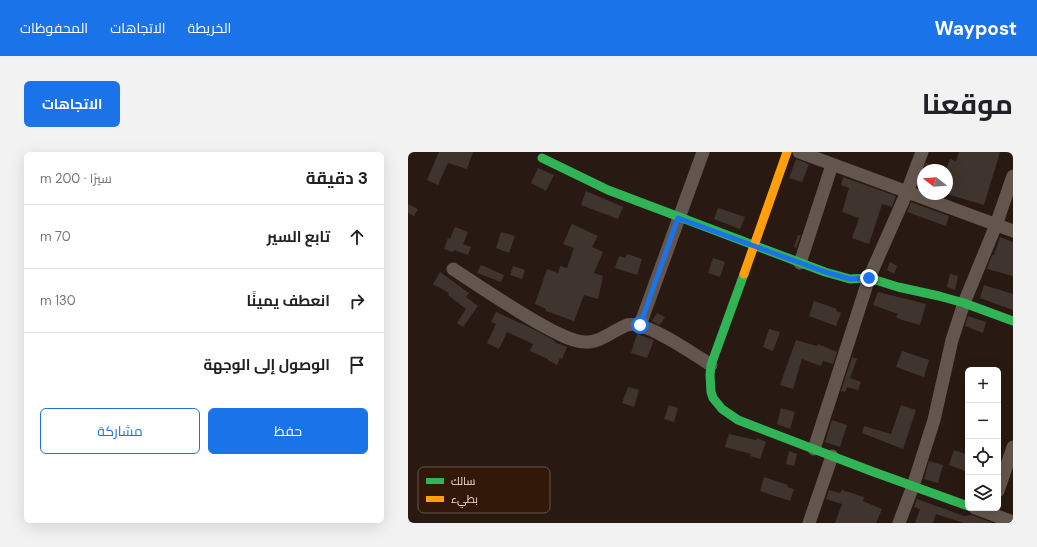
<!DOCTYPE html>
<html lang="ar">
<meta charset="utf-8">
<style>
body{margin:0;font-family:"DM Sans",Cairo,sans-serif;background:#f2f2f2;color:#202124;direction:rtl}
.controls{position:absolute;right:12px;bottom:12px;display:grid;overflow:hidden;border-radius:6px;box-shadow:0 4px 16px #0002}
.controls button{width:36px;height:36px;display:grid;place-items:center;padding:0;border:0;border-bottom:1px solid #e0e0e0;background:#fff;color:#202124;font:20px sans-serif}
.compass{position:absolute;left:509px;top:12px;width:36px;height:36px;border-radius:50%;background:#fff;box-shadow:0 4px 16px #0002;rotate:287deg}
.stop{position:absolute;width:12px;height:12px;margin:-9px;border:3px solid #1a73e8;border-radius:50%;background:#fff}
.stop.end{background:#1a73e8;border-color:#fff;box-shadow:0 1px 4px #0008}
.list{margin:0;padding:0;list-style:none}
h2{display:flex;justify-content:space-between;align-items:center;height:52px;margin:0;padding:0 16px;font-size:17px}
h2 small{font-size:13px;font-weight:400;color:#757577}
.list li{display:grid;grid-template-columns:26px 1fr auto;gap:12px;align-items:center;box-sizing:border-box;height:64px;padding:0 16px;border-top:1px solid #e0e0e0}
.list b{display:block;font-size:15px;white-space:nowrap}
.list em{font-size:13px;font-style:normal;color:#757577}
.actions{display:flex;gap:8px;padding:12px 16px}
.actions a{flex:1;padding:9px 0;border:1px solid #1a73e8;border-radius:6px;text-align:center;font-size:14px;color:#1a73e8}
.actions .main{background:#1a73e8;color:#fff}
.icon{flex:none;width:22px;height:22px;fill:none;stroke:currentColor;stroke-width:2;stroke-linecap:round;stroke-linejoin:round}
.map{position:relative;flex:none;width:605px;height:371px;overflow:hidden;direction:ltr;border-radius:6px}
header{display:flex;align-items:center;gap:24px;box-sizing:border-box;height:56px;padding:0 20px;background:#1a73e8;color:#fff}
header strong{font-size:19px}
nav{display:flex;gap:22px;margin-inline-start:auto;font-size:14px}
.intro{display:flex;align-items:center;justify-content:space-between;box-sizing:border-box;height:96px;padding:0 24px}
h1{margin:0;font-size:28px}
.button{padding:10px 18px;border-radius:6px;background:#1a73e8;color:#fff;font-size:14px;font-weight:700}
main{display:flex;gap:24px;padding:0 24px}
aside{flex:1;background:#fff;border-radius:6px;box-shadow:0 4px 16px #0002}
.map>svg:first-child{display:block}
.building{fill:#40352e}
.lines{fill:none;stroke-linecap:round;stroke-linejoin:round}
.street{stroke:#63564e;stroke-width:13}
.fast{stroke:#30b455;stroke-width:9}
.slow{stroke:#ff9f0a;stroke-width:9}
.route{stroke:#1a73e8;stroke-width:5}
.key{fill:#311809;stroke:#6a5346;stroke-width:1}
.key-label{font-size:11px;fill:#f0ded4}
</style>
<header>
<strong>Waypost</strong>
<nav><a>الخريطة</a><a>الاتجاهات</a><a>المحفوظات</a></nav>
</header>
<div class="intro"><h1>موقعنا</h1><a class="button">الاتجاهات</a></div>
<main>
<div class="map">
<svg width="605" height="371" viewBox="0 0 605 371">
<rect width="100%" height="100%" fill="#281a12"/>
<path class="building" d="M31,0H65L59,17L40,11L30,33L19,28Z
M551,0H592L576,53L539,42V15L542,7L548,9Z
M388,7L401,12L394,30L381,26Z
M518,11L535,17L534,18H516Z
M130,16L146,23L138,39L123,31Z
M435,25L488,44L484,55L474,52L461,92L444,86L451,66L434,60L441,36L433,33Z
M178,39L215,55L210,67L173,53Z
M503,50L541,64L538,74L499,60Z
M0,52L10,57L6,64L0,61Z
M310,56L337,65L332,77L306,67Z
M164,72L190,84L184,95L195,100L186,121L195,124L190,147L176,143L166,169L138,159V157L127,152L139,117L150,121L152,114L159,116L166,96L155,92Z
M47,75L60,80L55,92L63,95L60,103L46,98L45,100L36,97L40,86L42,87Z
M93,80L107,84L101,101L88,96Z
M390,83H393L388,96L386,95Z
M592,85L605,90V124L579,117L584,103H586Z
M219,102L234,107L229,123L207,116L211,104L217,106Z
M305,106L317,110L312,125L300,121Z
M482,110L489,114L486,122L479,118Z
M73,113L96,123L93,130L69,121Z
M105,114L117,118L114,127L102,123Z
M32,120L61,141L58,145L70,154L55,175L49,171L58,157L40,143L41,141L25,132Z
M542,122L550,124L547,138L539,135Z
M576,133L605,142V158L572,146Z
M470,140L518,152L512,173L491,167L488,165L490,162L465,153Z
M406,149L429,157L428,159L433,161L428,174L401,164Z
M88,160L125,177L147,189L146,190L159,195L154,207L152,206L149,213L140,208V207L122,199L125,192L99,180L91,197L79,191L88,172L83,170Z
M249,161L257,165L252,173L244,169Z
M560,164L578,170L575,181L557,174Z
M361,177L372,180L365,199L355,195Z
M229,182L246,188L239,206L223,201Z
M388,188L409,194L410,192L429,200L425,212L415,209L413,214L394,207L385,237L372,233Z
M494,199L521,208L516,225L488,215Z
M444,205L449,207L442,226L453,230L450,238L439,235L437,240L433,239Z
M220,235L231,238L226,255L214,251Z
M261,253L270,256L266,270L256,267Z
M493,253L508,258L495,297L454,281L456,274L483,282Z
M373,256L387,260L382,277L369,272Z
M424,268L439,273L432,295L417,290Z
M321,282L348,288L349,286L358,290L352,307L342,304L343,302L317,295Z
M546,298L560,303V320L541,313Z
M381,299L389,302L386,314L378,312Z
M521,309L535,313L530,331L516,327Z
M356,325L380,333L379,335L386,337L382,349L352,339Z
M421,338L432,341L434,338L456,345L455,349L474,357L468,371H427L434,352L418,347Z
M509,347L556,364L564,363L585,371H556L528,362L525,371H507L512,357L506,355Z"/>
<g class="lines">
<path class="street" d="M391,0L605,79
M392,111L424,13
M45,117C77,138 109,160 143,178C153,183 166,190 177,190C192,191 206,178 219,173C236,167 287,203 303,213
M232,173L295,0
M406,297L461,126L499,40L514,0
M590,339L605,295
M567,356L605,370
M401,371L424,304
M491,371L505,334L526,268L544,188L556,151L588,73L605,24"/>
<path class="fast" d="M134,6L200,38L417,120L442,127L461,126L490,135L531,144L556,151L605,169
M336,122L303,213L302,223L303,240L305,246L314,257L330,268L463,319L560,354"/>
<path class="slow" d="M336,122L379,0"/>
</g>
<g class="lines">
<path class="route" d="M232,173L270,66L417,120L442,127L461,126"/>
</g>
<rect x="10" y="315" width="132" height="46" rx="6" class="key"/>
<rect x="18" y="326" width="18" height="6" fill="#30b455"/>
<rect x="18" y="344" width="18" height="6" fill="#ff9f0a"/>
<g class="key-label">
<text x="43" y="333">سالك</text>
<text x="43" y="351">بطيء</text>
</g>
</svg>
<div class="controls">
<button>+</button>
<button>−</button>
<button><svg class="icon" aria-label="locate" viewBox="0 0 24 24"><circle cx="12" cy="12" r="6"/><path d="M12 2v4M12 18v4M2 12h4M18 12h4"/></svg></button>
<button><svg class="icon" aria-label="layers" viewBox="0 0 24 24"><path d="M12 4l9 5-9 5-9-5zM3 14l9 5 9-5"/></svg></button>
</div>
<svg class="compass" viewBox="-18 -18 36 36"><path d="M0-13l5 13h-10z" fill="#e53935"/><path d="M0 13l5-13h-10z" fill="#757577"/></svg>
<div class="stop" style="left:232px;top:173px"></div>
<div class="stop end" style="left:461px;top:126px"></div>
</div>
<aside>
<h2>3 دقيقة<small>سيرًا · 200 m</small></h2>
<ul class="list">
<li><svg class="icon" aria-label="ahead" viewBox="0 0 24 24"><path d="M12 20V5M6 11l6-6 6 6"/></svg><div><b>تابع السير</b></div><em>70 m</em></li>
<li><svg class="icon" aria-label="right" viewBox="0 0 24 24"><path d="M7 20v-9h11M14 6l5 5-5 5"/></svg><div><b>انعطف يمينًا</b></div><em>130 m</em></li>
<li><svg class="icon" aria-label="arrive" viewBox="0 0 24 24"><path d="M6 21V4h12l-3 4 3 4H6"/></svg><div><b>الوصول إلى الوجهة</b></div></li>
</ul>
<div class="actions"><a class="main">حفظ</a><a>مشاركة</a></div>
</aside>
</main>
